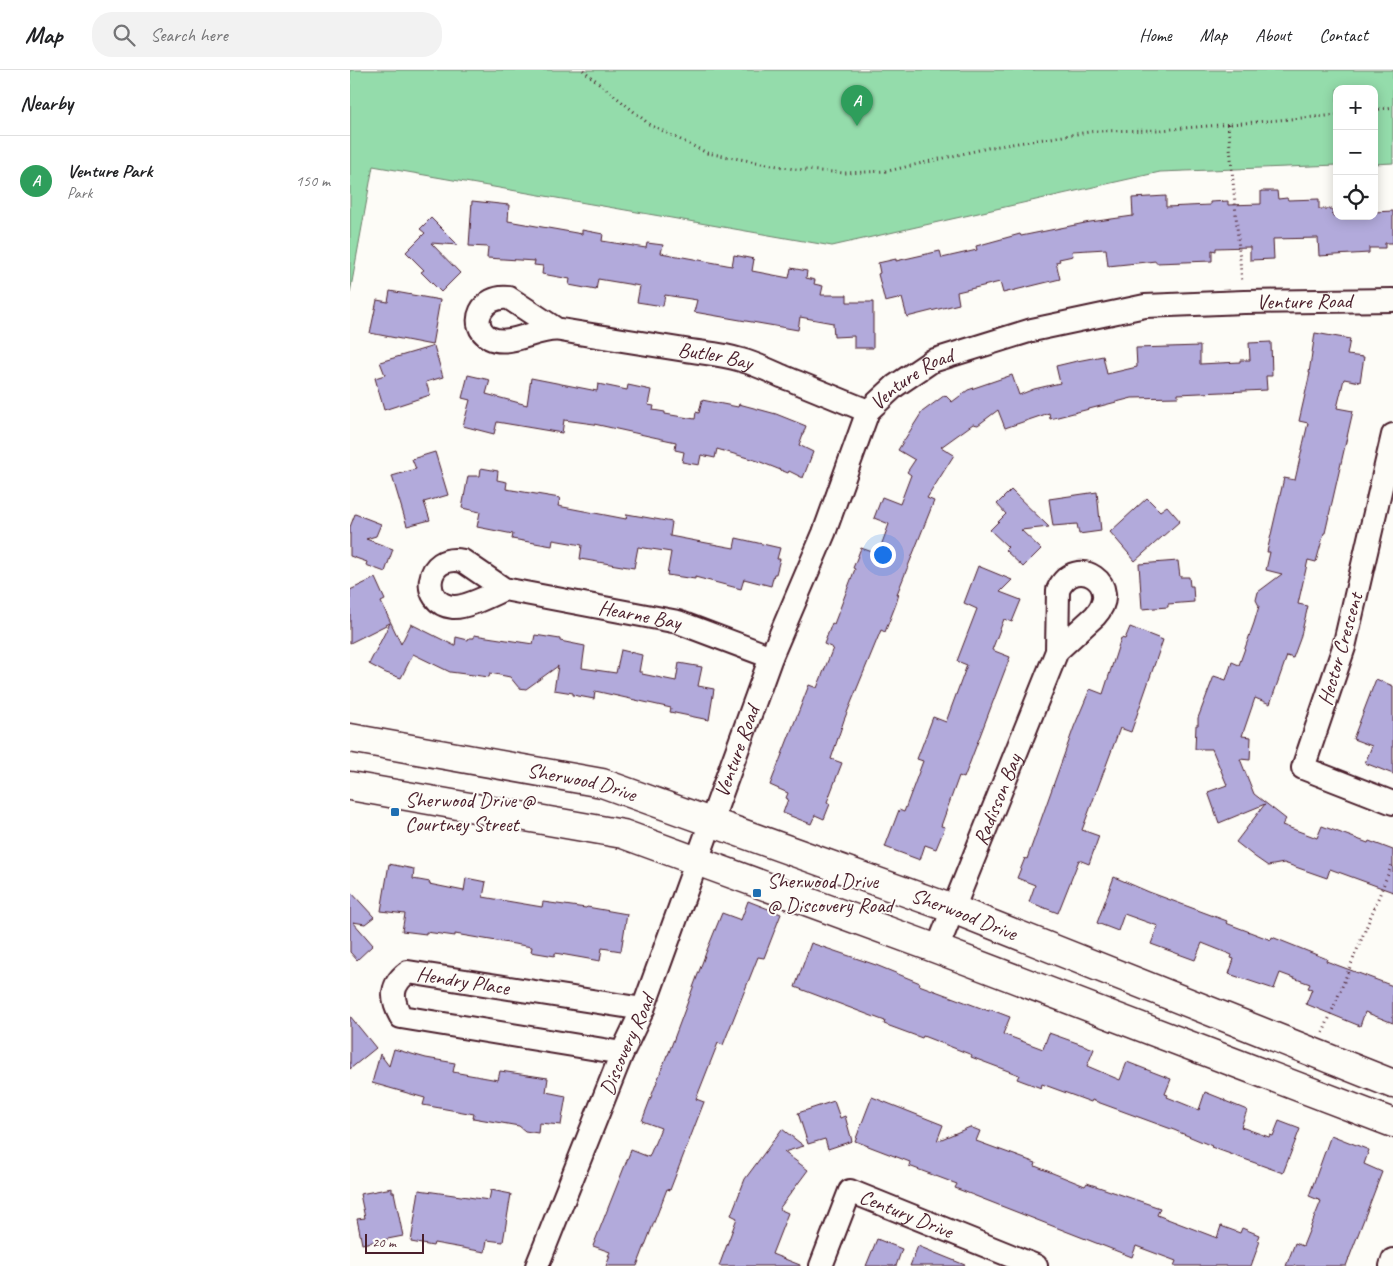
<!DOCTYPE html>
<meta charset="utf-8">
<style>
body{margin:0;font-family:Caveat,sans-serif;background:#f2f2f2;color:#202124}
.controls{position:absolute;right:15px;top:15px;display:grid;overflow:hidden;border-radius:10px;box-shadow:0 2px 12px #0003}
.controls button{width:45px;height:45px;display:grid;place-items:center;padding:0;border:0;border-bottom:1px solid #e0e0e0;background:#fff;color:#202124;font:25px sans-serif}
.scale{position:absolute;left:15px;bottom:12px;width:59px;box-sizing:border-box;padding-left:5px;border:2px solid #4a1f2b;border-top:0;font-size:14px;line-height:18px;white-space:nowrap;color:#4a1f2b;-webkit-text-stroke:4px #fdfcf7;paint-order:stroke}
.you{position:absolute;left:532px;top:484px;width:18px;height:18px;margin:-12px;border:4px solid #fff;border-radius:50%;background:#1a73e8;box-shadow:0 0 0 8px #1a73e833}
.badge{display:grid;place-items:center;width:32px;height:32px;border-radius:50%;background:#111827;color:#fff;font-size:16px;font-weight:700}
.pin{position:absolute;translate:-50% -41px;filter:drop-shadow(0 1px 2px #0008)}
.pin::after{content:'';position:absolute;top:26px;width:18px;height:15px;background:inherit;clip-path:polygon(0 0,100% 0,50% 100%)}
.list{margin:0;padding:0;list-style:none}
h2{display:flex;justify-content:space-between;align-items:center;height:65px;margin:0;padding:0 20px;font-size:21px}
h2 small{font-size:16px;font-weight:400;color:#757577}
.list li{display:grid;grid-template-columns:32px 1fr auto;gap:15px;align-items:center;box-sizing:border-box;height:90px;padding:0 20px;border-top:1px solid #e0e0e0}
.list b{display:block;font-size:19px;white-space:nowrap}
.list p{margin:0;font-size:16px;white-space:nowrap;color:#757577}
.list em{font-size:16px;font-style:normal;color:#757577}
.icon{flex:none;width:28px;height:28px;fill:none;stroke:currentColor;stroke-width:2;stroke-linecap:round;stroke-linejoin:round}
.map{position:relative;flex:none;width:1043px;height:1196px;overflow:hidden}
header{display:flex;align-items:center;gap:30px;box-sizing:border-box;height:70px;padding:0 25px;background:#fff;border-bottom:1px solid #e0e0e0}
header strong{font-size:24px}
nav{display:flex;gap:28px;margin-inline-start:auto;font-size:18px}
.search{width:350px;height:45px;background:#f2f2f2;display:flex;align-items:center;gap:12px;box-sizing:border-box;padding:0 18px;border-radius:20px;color:#757577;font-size:19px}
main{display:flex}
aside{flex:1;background:#fff}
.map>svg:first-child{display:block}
.green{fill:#94dcab;stroke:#6f7e6b}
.building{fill:#b2aadb;stroke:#4a1f2b}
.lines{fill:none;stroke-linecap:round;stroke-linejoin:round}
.minor-casing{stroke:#4a1f2b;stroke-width:26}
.tertiary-casing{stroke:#4a1f2b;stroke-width:31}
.path{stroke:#4a1f2b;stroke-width:3;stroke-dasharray:1 4;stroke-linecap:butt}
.minor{stroke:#fdfcf7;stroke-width:22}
.tertiary{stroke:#fdfcf7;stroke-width:28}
.poi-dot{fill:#1f6fb2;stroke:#fdfcf7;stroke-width:2}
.labels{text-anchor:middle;stroke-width:4;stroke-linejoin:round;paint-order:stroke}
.street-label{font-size:21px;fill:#4a1f2b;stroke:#fdfcf7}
.poi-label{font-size:21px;fill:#4a1f2b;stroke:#fdfcf7;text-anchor:start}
</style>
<header>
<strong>Map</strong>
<div class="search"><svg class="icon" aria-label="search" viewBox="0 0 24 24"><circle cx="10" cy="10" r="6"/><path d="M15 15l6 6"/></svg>Search here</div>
<nav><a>Home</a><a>Map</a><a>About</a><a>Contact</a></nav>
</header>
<main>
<aside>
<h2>Nearby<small></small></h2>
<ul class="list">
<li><span class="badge" style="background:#2e9e5b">A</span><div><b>Venture Park</b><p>Park</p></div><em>150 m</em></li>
</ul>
</aside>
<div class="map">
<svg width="1043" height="1196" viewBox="0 0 1043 1196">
<rect width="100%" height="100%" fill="#fdfcf7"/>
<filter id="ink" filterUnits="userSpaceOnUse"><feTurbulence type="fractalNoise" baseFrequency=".02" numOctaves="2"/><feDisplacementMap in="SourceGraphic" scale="10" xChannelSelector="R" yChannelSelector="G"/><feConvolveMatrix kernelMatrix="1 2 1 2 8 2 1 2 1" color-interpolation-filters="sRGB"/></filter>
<g filter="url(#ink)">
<path class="green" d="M0,0H1043V93L1024,94V19H987V95L810,102L482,176L23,96L0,223Z"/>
<path class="building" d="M911,121H927L928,129L937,128L938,130L969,129V139H982L983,146H1024V142L1043,141V173H1035V178H1019V183L969,186L968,168L923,169L924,189L900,190V177L866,178V181L862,180V191L806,193V191L758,196L756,179L722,181L723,186L709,189L710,191L706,192L710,209L653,223L650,212L607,222L609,234L557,247L552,228L535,232L528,204L530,203L528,193L546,189V191L590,181L592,188L627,180L626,176L670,164L671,166L740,152L783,146L782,128L816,126V137L860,135V132L878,131V135L911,134Z
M122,131L159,135L158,151L232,164V160L253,164L252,171L296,178L297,173L313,175L311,183L382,196L384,185L404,189L402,201L439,208L441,198L457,201L456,208L465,210L464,214L473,216L471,225H497V232H523V278H504V266L484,267L483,253L450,247L448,260L344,242L347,230L315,225L313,236L287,232L290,216L248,209L246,220L219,215L220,209L192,204L193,196L184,195L185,191L137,188L138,177L119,176Z
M81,148L108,175L81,173L110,203L91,222L71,202L74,200L56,182L75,163L70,159Z
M40,221L90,230L82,275L20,263L27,230L38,232Z
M965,263L1000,269L997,285L1014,287L1010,312L994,309L987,338L1003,341L975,463H974L966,492L958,490L948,534L958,536L950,569L943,588L937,586L920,634L905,628L892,666L901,667L900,690L890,689L904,724L936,749L932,755L967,768L972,756L1018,773L1019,771L1043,780V822L980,799L977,808L934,793L918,796L905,787L886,772L915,734L869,753L858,722L877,715L862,679H845L846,655H848V648L864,606L876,610L882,592L889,595L904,553L909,536L906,530L908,522L932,504L916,500L920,482H917L934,408L945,410L958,353L949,351L960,303H959Z
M921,272L922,306H916L917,320L828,324V327L782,328L700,349L699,343L655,358L648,340L628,355L623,354L591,377L604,385L577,428L584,431L547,524H549L546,534L535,562L531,560L494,650L481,689L492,693L477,732L480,734L474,749L465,745L461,754L433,743L438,729L436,728L438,723L420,715L459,615L467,618L483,578L474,574L482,553L484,554L505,499L503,498L511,478L528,484L539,454L524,448L532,427L550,434L561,405L557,402L565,390L548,380L572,342L595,325L602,332L618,320L662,305L669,325L684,319L710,313L706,296L727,291L753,286L757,304L787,297L786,278L850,276V294L890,292V290H900L899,273Z
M84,276L93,307L76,312L80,325L34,340L25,308L35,305L30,292Z
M118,305L140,310L136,324L177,335L181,308L247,321L248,314L277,320L278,315L301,320L298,335L304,336L303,340L315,342V344L345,349L346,342L349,343L352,330L388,337L389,334L426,344L456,356L449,375L463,382L453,408L439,401L438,403L408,391L367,379L365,388L351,385L349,395L332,392L334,382L325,380L326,372L244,354L214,350L212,363L147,352L144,364L113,356L120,330L112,328Z
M85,382L98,425L74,432L80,450L57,456L42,406L66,399L62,389Z
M131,398L148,401L147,410L157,412L156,419L210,428L208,436L276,449L277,444L322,452L320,466L346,471L384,478L386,468L430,478L427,489H430L426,504H424L421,516L394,509L391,519L345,507V509L317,505L321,482L288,477L284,498L230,489L232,475L203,470L202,476L162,469L163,464L127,457L130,442L112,438L118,406H130Z
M661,420L699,457L671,460L691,479L673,497L655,480L658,477L640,460L656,444L647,434Z
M747,422L751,461L729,464L727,454L703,456L699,429Z
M797,428L810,441L817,436L830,451L785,491L760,462Z
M5,444L31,454L26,466L16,469L43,479L35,502L16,495L17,492L0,486V457Z
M828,491L830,507H839L840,516H843L844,532L818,534V537L792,539L789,494Z
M628,496L662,510L650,522L671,530L662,552L654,549L642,580L660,587L614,708L609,706L591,756L595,757L586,779L575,775L570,790L535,777L549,740L554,742L573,691L567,689L583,647L596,652L617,595L607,591L627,539L614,533Z
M25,508L35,530L31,532L51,574L61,554L105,576L106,567L118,570L119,568H124V565L183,574L185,565L210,569V571L235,576L232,598L266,603L271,580L292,585L289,602H292V604L326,611L329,593L352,597L348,616L364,619L359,650L320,642L321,638L245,621L244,629L223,625V623L204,620L208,596L176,619L169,618L160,607L140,603L139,607L100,602L63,584L51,608L36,603L19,594L40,553L0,573V520Z
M780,557L813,570L781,662L770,658L732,760L749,766L739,794L729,790L708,843L679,832L685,815L667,808L675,788L677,789L724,657L740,619L753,624L771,568L775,569Z
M1026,609L1043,616V704L1015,693L1022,676L1003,669Z
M39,794L64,799L63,809L80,812L79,814L114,821L116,808L136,812L133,827L192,837L193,832L236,838L237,837L277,844L271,881L252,878L250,891L205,883V886L181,882L182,877L105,864V866L76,862V864L52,861L55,844L31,841Z
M764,807L799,822L877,851L876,853L921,870L922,867L977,889L976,891L1043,916V953L1015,942L1010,956L956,934L962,919L958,918L960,914L930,903L924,919L879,904L884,889L881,888L882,885L852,873L845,890L801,874L808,856L774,844L768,861L747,853Z
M0,821L24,847L15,854L3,852L23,875L7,890L0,882Z
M398,831L431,844L414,888L408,887L373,975L368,973L346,1029L354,1032L320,1120L317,1119L287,1196H256L260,1186H258L260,1182L243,1176L281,1080L299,1087L311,1058L292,1051L317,985H318L357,880L372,843L391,850Z
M461,873L526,895L570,913L569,915L639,941V939L660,947L653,964L693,979L699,963L744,979L737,996L770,1010L777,992L821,1009L815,1024L818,1025L817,1027L849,1040L855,1022L875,1030V1031L897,1040L891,1057L919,1067L920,1065L923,1066L929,1051L950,1059L933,1103L861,1077L862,1076L824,1060L742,1030L741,1032L692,1014L691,1018L667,1009L669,1005L621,987L622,985L573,966L572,968L534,954L535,951L445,917Z
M0,946L26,978L0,999Z
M44,979L76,988L105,993L103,1002L148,1010L150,1001L198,1008L196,1022L216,1026L211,1055L189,1053L188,1063L175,1061L169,1056L123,1048L124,1044L73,1035L75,1028L22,1013L30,984L39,996Z
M522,1027L593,1055L587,1071L620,1057L630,1061L626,1071L686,1093L685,1096L735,1116L737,1113L810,1138L807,1145L867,1168L871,1156L890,1163L892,1158L909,1165L907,1170L910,1171L901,1196H824L826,1191L786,1176L782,1187L605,1118L607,1114L559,1096L560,1092L505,1071Z
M484,1031L490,1048L495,1046L502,1071L478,1079L475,1069L458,1074L448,1043Z
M432,1059L454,1076L434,1082L458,1100L429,1139L438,1143L422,1184L450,1195V1196H369L387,1148L381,1145L395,1109Z
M981,1065L1019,1080L1014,1094L1032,1102L996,1196H936L945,1173L953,1176L971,1131L959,1126Z
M42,1118V1122H44L53,1166L12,1174L7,1149L15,1148L10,1124Z
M69,1120L139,1130L141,1120L161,1124L153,1172L137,1170L135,1182L84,1173L83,1176L61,1172Z
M527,1169L552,1179L546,1196H516Z
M568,1176L615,1195V1196H560Z"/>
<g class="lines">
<g class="minor-casing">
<g id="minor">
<path id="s1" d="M206,259L159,228C132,224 117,255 140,268C160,278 190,256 211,260C252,267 293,273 335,280C353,283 373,284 391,290C406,294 420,301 434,307C462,318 490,330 518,341"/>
<path d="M1043,365L994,577L953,698L1043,733"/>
<path id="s2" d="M154,519C141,525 116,538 103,537C69,534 75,482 113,491L154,519L328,552L421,587"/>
<path id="s3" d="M587,879L707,581L708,520C726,482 774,515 745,546L707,581"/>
<path id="s4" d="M272,983L51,947C41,929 40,915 58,902L293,939"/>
<path id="s5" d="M187,1196L272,983L293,939L421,587L474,463L518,341L545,316L582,291L682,260L795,236L894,232L1043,230"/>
<path id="s6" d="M471,1196L500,1121L686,1196"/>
<path d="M1041,1196L1043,1190"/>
</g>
</g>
<g class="tertiary-casing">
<g id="tertiary">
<path id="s7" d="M0,668L252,713L603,839L1043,1014"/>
<path d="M0,716L273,764L587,879L1043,1053"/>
</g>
</g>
<path class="path" d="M233,0L299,54L357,83L444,99L495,103L538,101L642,77L746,61L811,60L987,45
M1024,40L1043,37
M878,54L892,213
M973,963L1043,792"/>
<use href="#minor" class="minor"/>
<use href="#tertiary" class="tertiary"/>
</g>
</g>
<g class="poi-dot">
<rect x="40" y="737" width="10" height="10" rx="2.5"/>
<rect x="402" y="818" width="10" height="10" rx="2.5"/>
</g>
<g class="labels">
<g class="street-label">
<text dy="7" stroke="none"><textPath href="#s5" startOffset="1378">Venture Road</textPath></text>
<text dy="7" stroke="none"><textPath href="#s1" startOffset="350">Butler Bay</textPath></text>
<text dy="7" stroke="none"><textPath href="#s5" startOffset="972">Venture Road</textPath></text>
<text dy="7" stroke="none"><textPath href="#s2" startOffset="324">Hearne Bay</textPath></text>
<text transform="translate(990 579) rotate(-74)" y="7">Hector Crescent</text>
<text dy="7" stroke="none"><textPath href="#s5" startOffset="552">Venture Road</textPath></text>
<text dy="7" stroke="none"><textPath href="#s7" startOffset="236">Sherwood Drive</textPath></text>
<text dy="7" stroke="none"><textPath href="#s3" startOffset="161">Radisson Bay</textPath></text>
<text dy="7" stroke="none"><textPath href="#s7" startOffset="641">Sherwood Drive</textPath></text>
<text dy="7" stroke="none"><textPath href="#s4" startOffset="331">Hendry Place</textPath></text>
<text dy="7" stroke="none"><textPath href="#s5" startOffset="239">Discovery Road</textPath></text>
<text dy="7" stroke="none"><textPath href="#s6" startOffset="141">Century Drive</textPath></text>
</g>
<g class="poi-label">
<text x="55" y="737">Sherwood Drive @<tspan x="55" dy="24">Courtney Street</tspan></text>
<text x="417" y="818">Sherwood Drive<tspan x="417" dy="24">@ Discovery Road</tspan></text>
</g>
</g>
</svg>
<div class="controls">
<button>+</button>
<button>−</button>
<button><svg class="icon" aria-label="locate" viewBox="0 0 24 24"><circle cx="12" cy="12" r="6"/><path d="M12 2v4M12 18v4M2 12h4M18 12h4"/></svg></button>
</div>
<div class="scale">20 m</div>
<div class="you"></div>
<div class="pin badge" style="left:507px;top:56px;background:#2e9e5b">A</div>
</div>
</main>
